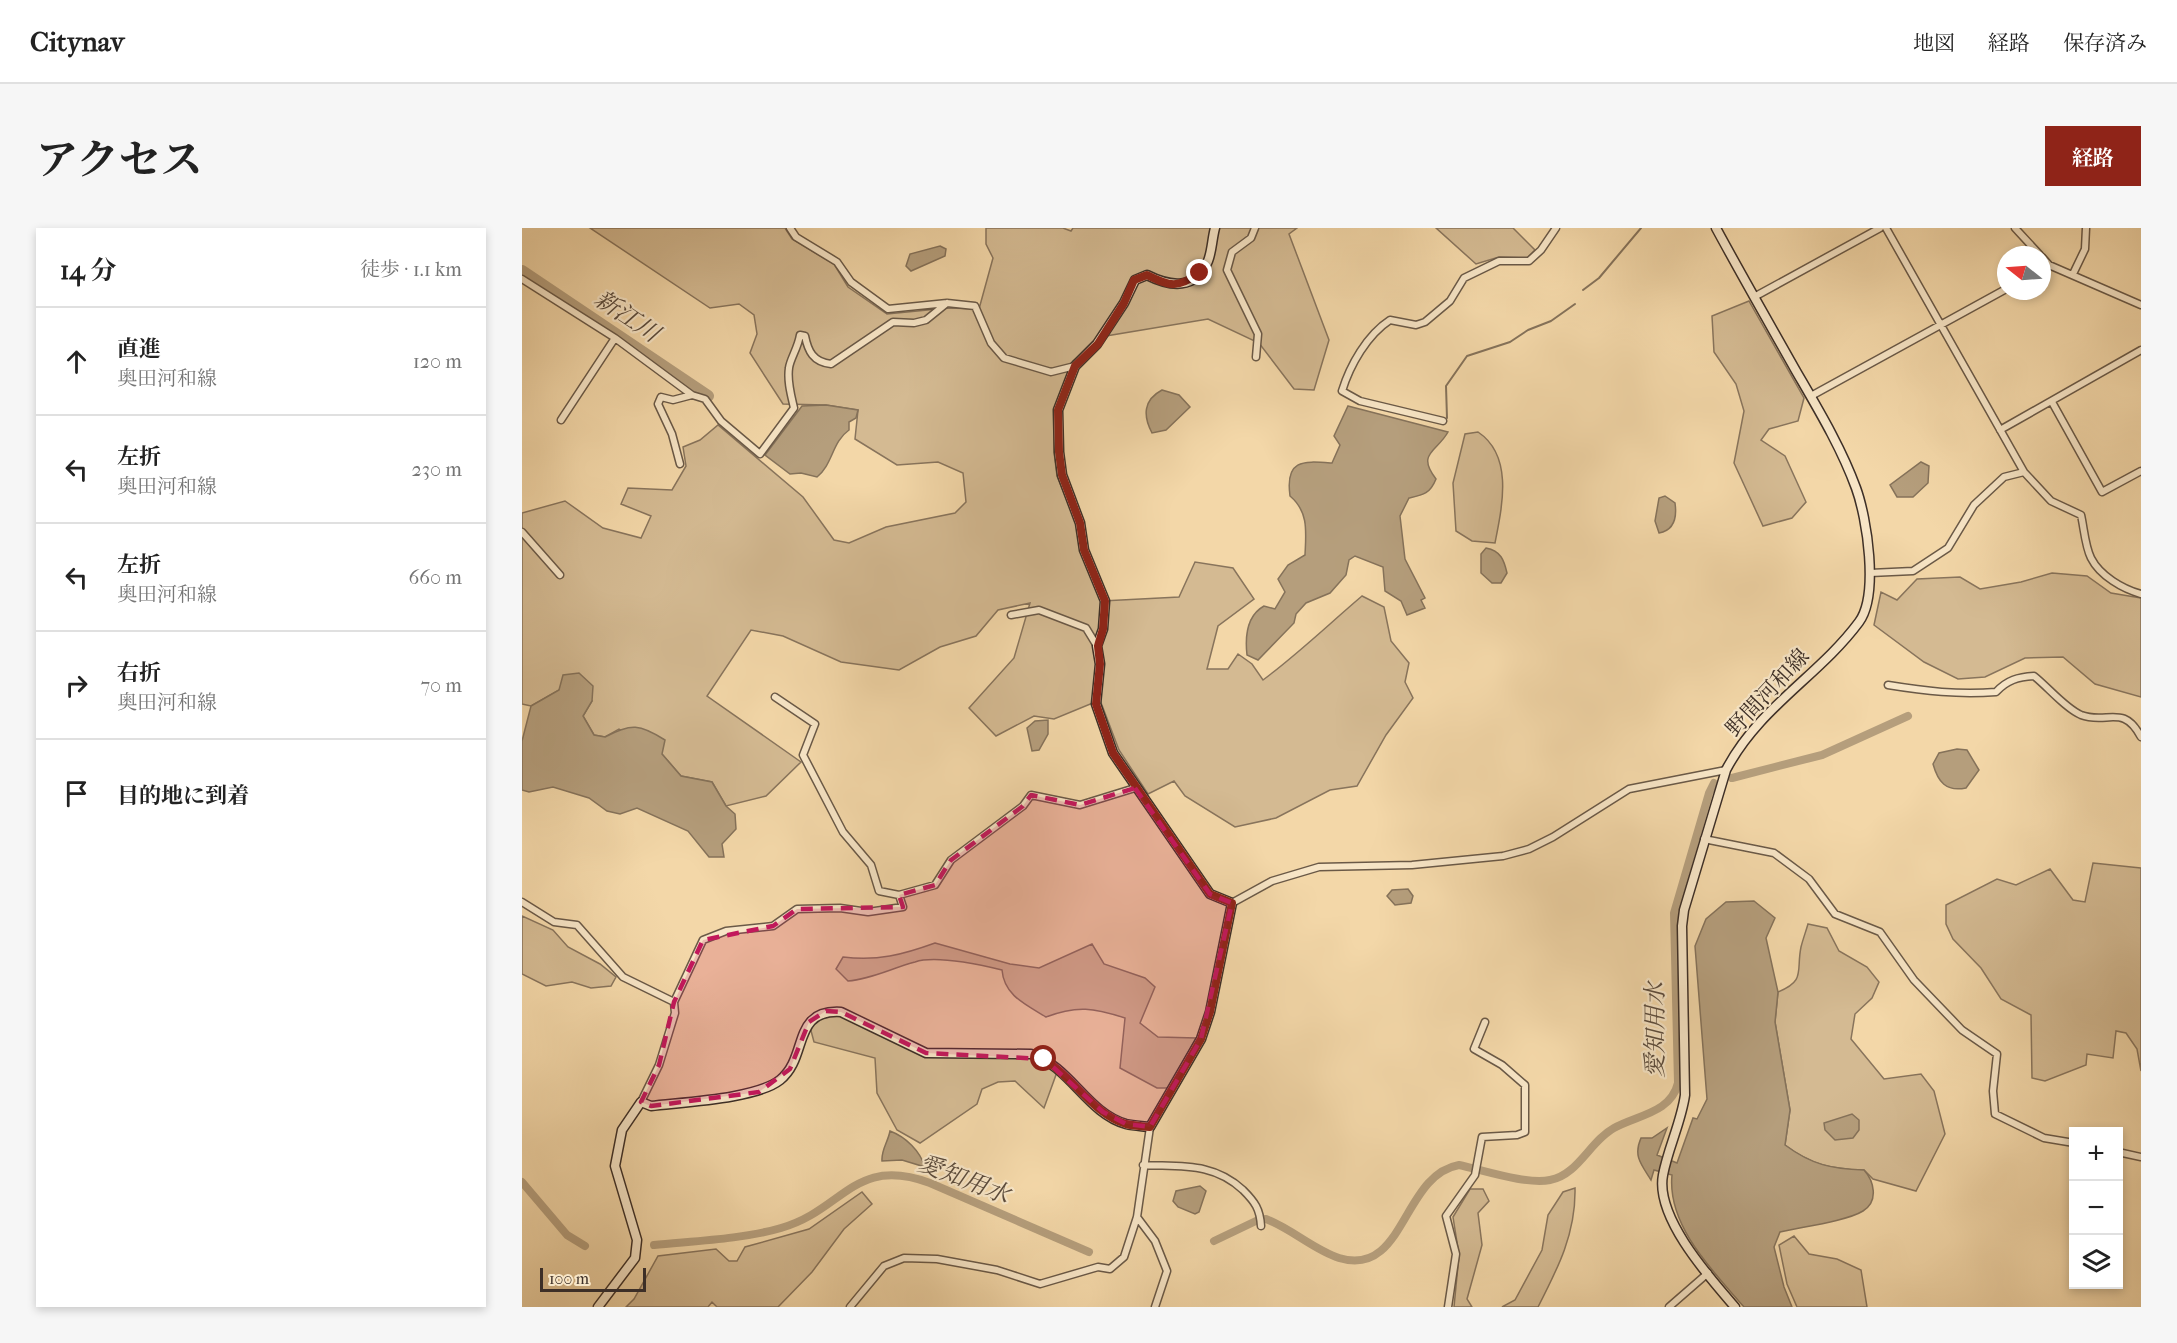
<!DOCTYPE html>
<html lang="ja">
<meta charset="utf-8">
<style>
body{margin:0;font-family:"IM FELL French Canon","Noto Serif JP",serif;background:#f6f6f6;color:#222}
.controls{position:absolute;right:18px;bottom:18px;display:grid;overflow:hidden;border-radius:0px;box-shadow:0 3px 9px #0003}
.controls button{width:54px;height:54px;display:grid;place-items:center;padding:0;border:0;border-bottom:2px solid #e0e0e0;background:#fff;color:#222;font:30px sans-serif}
.compass{position:absolute;left:1475px;top:18px;width:54px;height:54px;border-radius:50%;background:#fff;box-shadow:0 3px 9px #0003;rotate:287deg}
.scale{position:absolute;left:18px;bottom:15px;width:106px;box-sizing:border-box;padding-left:6px;border:3px solid #3d2f27;border-top:0;font-size:16px;line-height:21px;white-space:nowrap;color:#3d2f27;-webkit-text-stroke:4px #f7e5c6;paint-order:stroke}
.stop{position:absolute;width:18px;height:18px;margin:-14px;border:4px solid #8f2418;border-radius:50%;background:#fff}
.stop.end{background:#8f2418;border-color:#fff;box-shadow:0 2px 6px #0008}
.list{margin:0;padding:0;list-style:none}
h2{display:flex;justify-content:space-between;align-items:center;height:78px;margin:0;padding:0 24px;font-size:26px}
h2 small{font-size:20px;font-weight:400;color:#767676}
.list li{display:grid;grid-template-columns:39px 1fr auto;gap:18px;align-items:center;box-sizing:border-box;height:108px;padding:0 24px;border-top:2px solid #e0e0e0}
.list b{display:block;font-size:22px;white-space:nowrap}
.list p{margin:0;font-size:20px;white-space:nowrap;color:#767676}
.list em{font-size:20px;font-style:normal;color:#767676}
.icon{flex:none;width:33px;height:33px;fill:none;stroke:currentColor;stroke-width:2;stroke-linecap:round;stroke-linejoin:round}
.map{position:relative;flex:none;width:1619px;height:1079px;overflow:hidden;border-radius:0px}
header{display:flex;align-items:center;gap:36px;box-sizing:border-box;height:84px;padding:0 30px;background:#fff;border-bottom:2px solid #e0e0e0}
header strong{font-size:28px}
nav{display:flex;gap:33px;margin-inline-start:auto;font-size:21px}
.intro{display:flex;align-items:center;justify-content:space-between;box-sizing:border-box;height:144px;padding:0 36px}
h1{margin:0;font-size:42px}
.button{padding:15px 27px;border-radius:0px;background:#8f2418;color:#fff;font-size:21px;font-weight:700}
main{display:flex;gap:36px;padding:0 36px}
aside{flex:1;background:#fff;border-radius:0px;box-shadow:0 3px 9px #0003}
.map>svg:first-child{display:block}
.green{fill:#d4ba92;stroke:#88745c;stroke-width:1.5}
.water{fill:#b59e7c;stroke:#85725a;stroke-width:1.5}
.lines{fill:none;stroke-linecap:round;stroke-linejoin:round}
.stream{stroke:#85725a;stroke-width:2}
.canal{stroke:#b59e7c;stroke-width:8}
.river{stroke:#b59e7c;stroke-width:12}
.street-casing{stroke:#6a5947;stroke-width:9}
.secondary-casing{stroke:#3d2f27;stroke-width:11}
.street{stroke:#f7e5c6;stroke-width:6}
.secondary{stroke:#f7e5c6;stroke-width:8}
.route{stroke:#8f2418;stroke-width:8}
.marked{fill:#c2185b;fill-opacity:0.2;stroke:#c2185b;stroke-width:4.5;stroke-dasharray:12 8;stroke-linejoin:round}
.labels{text-anchor:middle;stroke-width:4.5;stroke-linejoin:round;paint-order:stroke}
.street-label{font-size:22px;fill:#3d2f27;stroke:#f7e5c6}
.water-label{font-size:24px;font-style:italic;fill:#5b4b3c;stroke:#f7e5c6}
</style>
<header>
<strong>Citynav</strong>
<nav><a>地図</a><a>経路</a><a>保存済み</a></nav>
</header>
<div class="intro"><h1>アクセス</h1><a class="button">経路</a></div>
<main>
<aside>
<h2>14 分<small>徒歩 · 1.1 km</small></h2>
<ul class="list">
<li><svg class="icon" aria-label="ahead" viewBox="0 0 24 24"><path d="M12 20V5M6 11l6-6 6 6"/></svg><div><b>直進</b><p>奥田河和線</p></div><em>120 m</em></li>
<li><svg class="icon" aria-label="left" viewBox="0 0 24 24"><path d="M17 20v-9H6M10 6l-5 5 5 5"/></svg><div><b>左折</b><p>奥田河和線</p></div><em>230 m</em></li>
<li><svg class="icon" aria-label="left" viewBox="0 0 24 24"><path d="M17 20v-9H6M10 6l-5 5 5 5"/></svg><div><b>左折</b><p>奥田河和線</p></div><em>660 m</em></li>
<li><svg class="icon" aria-label="right" viewBox="0 0 24 24"><path d="M7 20v-9h11M14 6l5 5-5 5"/></svg><div><b>右折</b><p>奥田河和線</p></div><em>70 m</em></li>
<li><svg class="icon" aria-label="arrive" viewBox="0 0 24 24"><path d="M6 21V4h12l-3 4 3 4H6"/></svg><div><b>目的地に到着</b></div></li>
</ul>
</aside>
<div class="map">
<svg width="1619" height="1079" viewBox="0 0 1619 1079">
<rect width="100%" height="100%" fill="#f3d7a8"/>
<filter id="stains"><feTurbulence type="fractalNoise" baseFrequency=".00333" numOctaves="4"/><feColorMatrix values="0 0 0 0 .2 0 0 0 0 .09 0 0 0 0 .02 0 0 0 .5 -.17"/></filter>
<radialGradient id="worn" r=".72"><stop offset=".6" stop-color="#630" stop-opacity="0"/><stop offset="1" stop-color="#630" stop-opacity=".3"/></radialGradient>
<path class="green" d="M68,0H263L270,11L312,36L326,59L365,86L426,80L457,81L471,30L464,16V0H541L549,3L551,0H775L767,6L807,112L792,162L772,161L737,115L686,91L584,108L551,133L532,181V224L535,248L554,294L580,373L657,369L673,334L711,340L732,371L696,398L685,441H706L716,426L730,436L741,452C776,426 807,396 840,368L862,379L869,413L887,435L883,454L891,470L864,507L835,558L808,562L754,590L713,599L663,568L652,553L626,566L597,522L578,472L532,491L512,488L474,508L447,480L492,430L508,375L476,382L454,408L418,419L377,442L319,434L261,408L229,402L185,468L279,534L244,568L204,578L190,554L159,548L140,526L97,501L83,509L72,507L61,488L70,473L37,462L9,478L0,476V285L43,273L81,300L119,310L129,288L99,276L106,260L150,262L164,238L161,219L178,212L196,197L281,269L312,312L327,315L364,299L433,285L444,274L441,245L416,234L375,237L333,211L336,182L304,177L261,176L228,125L235,106L232,87L217,76L188,80Z
M914,0H991L1013,22L1005,30L977,29L954,36Z
M1227,73L1282,170L1276,193L1247,201L1239,212L1263,228L1284,274L1270,290L1241,298L1212,235L1222,183L1214,156L1192,124L1190,88Z
M956,204C992,228 980,279 973,315L950,313L934,303L931,255L943,206Z
M1530,345L1565,348L1589,365L1619,370V469L1573,456L1541,429L1503,430L1463,449L1436,451L1402,434L1352,397L1359,364L1375,372L1395,351L1438,349L1458,361L1499,354Z
M1571,635L1619,640V843L1615,821L1604,805L1594,803L1591,830L1565,826L1564,837L1523,853L1510,850L1509,787L1479,771L1459,740L1431,711L1424,696V677L1475,651L1494,657L1528,641L1551,672L1563,674Z
M0,688L31,702L46,719L78,736L94,749L89,758L69,760L50,754L24,758L0,746Z
M1286,696L1305,700L1317,723L1345,739L1357,754L1350,770L1333,786L1329,811L1362,851L1399,846L1412,863L1423,906L1394,963L1351,951L1342,942C1310,941 1289,937 1263,917L1268,882L1253,794L1256,764C1284,753 1274,743 1279,719C1281,711 1284,703 1286,696Z
M413,715L488,736L517,740L570,716L582,736L623,750L633,759L618,795L636,809L674,810L646,860H635L598,840L603,790C572,780 555,777 524,789C505,777 482,768 480,742C459,737 414,727 393,734C370,740 350,751 326,753L314,741L321,729C356,733 380,727 413,715Z
M302,788H320L402,828L508,829L535,844L522,880L493,853L476,854L460,861L455,876L398,915L375,902L355,865L353,830L292,814L288,799Z
M1053,960C1054,1005 1036,1040 1016,1079H980L993,1072L1020,1022L1026,987L1041,964Z
M948,961H961L967,973L956,985L960,1017L945,1071L950,1079H932L937,1027L931,989Z
M340,964L350,976L322,1001L290,1044L256,1079H195L190,1074L186,1079H104L112,1071L136,1028L194,1021L207,1033H215L223,1019L287,1001Z
M1272,1008L1287,1026L1315,1031L1339,1042L1345,1079H1275L1265,1056L1257,1017Z"/>
<path class="water" d="M418,18L424,21L423,28L389,43L384,38L388,26Z
M640,162L657,167L668,179L644,202L630,205C621,188 621,172 640,162Z
M304,177L336,182L334,190L327,194V202C310,214 311,236 295,249L279,245L268,246L243,227L280,178Z
M826,178L926,204C915,224 894,225 914,251C908,266 901,267 887,270L878,288L883,331L903,370L899,372L903,380L885,387L879,373L863,363L861,339L833,328L827,332L824,347L808,365L784,375L774,386L772,395L736,432L725,427C723,409 724,388 742,378L753,381L763,364L756,351L766,337L783,327C784,304 787,284 768,268C763,231 781,233 810,235L818,217L812,208Z
M1399,234L1407,238L1406,255L1391,269H1375L1368,257Z
M1143,268L1153,275C1155,289 1153,302 1137,305L1133,293L1137,270Z
M964,320C979,323 982,332 985,345L979,355H970L959,345V326Z
M57,445L71,458L70,473L61,488L72,507L83,509C109,495 118,496 143,512L140,526L159,548L190,554L204,578L213,586L214,601L200,616L202,629H187L166,603L115,580L98,586L85,583L67,570L31,559L7,564L0,562V513L9,478L37,462L41,447Z
M526,492V506L517,522L510,523L505,500L513,493Z
M1435,521L1445,522L1457,542L1444,560C1424,564 1416,554 1411,536L1417,525Z
M886,661L891,668L889,675L873,677L865,668L870,662Z
M1232,673L1253,690L1244,710L1256,764L1253,794L1268,882L1263,917C1290,937 1310,941 1342,942C1352,953 1357,973 1341,983C1325,993 1279,999 1258,1004L1252,1019L1262,1059L1270,1079H1222C1191,1043 1145,998 1150,947L1132,942L1129,952C1119,936 1111,928 1119,910H1130L1145,900L1135,927L1155,935L1171,890L1175,891L1185,871L1173,718L1184,691L1204,674Z
M1330,886L1337,892V902L1331,910L1313,912L1303,902L1302,895Z
M368,903C384,909 398,923 403,939L380,932L360,933C359,922 366,914 368,903Z
M678,958L684,963L677,984L673,986L656,979L651,973L654,963Z"/>
<g class="lines">
<path class="stream" d="M1061,62L1077,50L1119,0
M925,190L924,158L945,128L988,114L1006,102L1029,93L1053,76"/>
<path class="canal" d="M1210,550L1300,527L1386,488
M0,954L45,1007L63,1018
M692,1013L736,992L744,991C770,1001 792,1022 817,1030C883,1050 880,947 937,937C961,942 1005,957 1028,952C1056,947 1068,913 1092,900C1115,887 1149,885 1156,855L1152,685L1187,565L1192,555
M132,1017C171,1013 222,1011 259,1000C322,982 332,927 408,955L567,1024"/>
<path class="river" d="M0,43L186,168"/>
<g class="street-casing">
<path id="street" d="M268,0L274,9L315,34L329,54L366,81L425,75L453,78L469,115L482,130L529,144L553,138
M733,0L729,10L710,24L705,42L736,106L734,129
M1364,0L1502,244L1529,273L1559,287C1562,300 1563,318 1569,330C1578,348 1601,361 1619,366
M1493,0L1518,27
M1520,29L1527,37L1619,77
M1551,46L1563,21L1564,0
M0,51L93,110L170,167L183,171L199,193L238,226L272,180C269,167 265,153 267,140C268,131 276,120 278,107L283,108C286,123 291,134 309,136L371,94L392,95L404,92L425,75
M1232,69L1358,0
M1289,168L1484,61
M1530,174L1580,264L1619,243
M39,192L93,110
M921,193L838,173L820,163C828,137 845,107 868,92L894,97L903,94L928,73L942,50L977,33H1007L1019,22L1034,0
M1478,202L1619,122
M158,236L150,206L136,176L139,169L151,172L170,167
M0,304L38,347
M1348,345L1391,343L1426,320L1452,277L1482,249L1502,244
M489,387L517,382L564,400L575,418
M1366,457C1403,463 1436,467 1474,464C1485,452 1496,449 1512,448C1526,459 1543,480 1559,487C1585,497 1601,475 1619,509
M253,469L293,496L281,527L321,604L349,637L357,663L377,667L413,657L429,632L501,578L509,567L558,577L613,560
M1182,611L1252,625L1287,651L1313,686L1358,704L1392,752L1440,802L1475,826L1471,863L1473,886L1522,910L1552,915
M0,674L32,694L55,697L101,749L152,774
M710,675L750,653L797,639L890,637L981,628L1007,621L1031,609L1107,561L1204,542
M119,874L137,837L153,785L152,774L181,712L204,703L251,698L275,681L318,680L346,684L381,679L377,667
M1596,924L1619,929
M621,937C659,939 691,934 721,962C733,974 738,981 739,998
M615,989L633,1013L645,1043L633,1079
M328,1079L362,1038L382,1030L415,1031L475,1042L518,1056L576,1039L588,1041L602,1029L615,989L628,899
M926,1079L934,1026L924,988L953,947L960,909L995,907L1003,904V857L980,837L952,821L963,794
M1147,1079L1186,1045"/>
</g>
<g class="secondary-casing">
<path id="secondary" d="M1194,0C1220,48 1247,95 1274,143C1296,181 1319,219 1334,260C1345,290 1357,367 1337,394C1297,448 1237,479 1204,542L1162,682L1160,698L1163,867C1159,895 1146,920 1141,947C1133,989 1187,1049 1213,1079
M76,1079L113,1030L115,1012L93,938L100,902L119,874L129,878C161,874 234,871 258,852C287,829 269,781 319,784L404,825L509,826C548,838 565,885 604,896C612,898 621,898 628,899L679,811L688,784L710,675L688,666L591,525L574,476L578,436L575,418L581,401L583,373L562,322L558,295L540,247L537,224L536,182L553,138L575,116L602,75L613,52L625,47C649,59 673,62 686,33C690,23 690,11 693,0"/>
</g>
<use href="#street" class="street"/>
<use href="#secondary" class="secondary"/>
</g>
<g class="lines">
<path class="route" d="M522,831C551,849 571,886 604,896C612,898 621,898 628,899L679,811L688,784L710,675L688,666L591,525L574,476L578,436L576,418L581,401L583,373L562,322L558,295L540,247L537,224L536,182L553,138L576,116L602,75L612,52L625,47C649,59 655,60 678,45"/>
</g>
<path class="marked" d="M613,560L688,666L710,675L679,811L628,899L604,896L581,884L522,831L404,825L319,784L304,783L287,794L268,841L237,864L129,878L119,874L137,837L152,774L181,712L251,698L275,681L381,679L377,667L413,657L429,632L501,578L509,567L558,577Z"/>
<g class="labels">
<g class="street-label">
<text transform="translate(1245 464) rotate(-47)" y="8">野間河和線</text>
</g>
<g class="water-label">
<text transform="translate(105 88) rotate(34)" y="8">新江川</text>
<text transform="translate(1133 802) rotate(-90)" y="8">愛知用水</text>
<text transform="translate(442 951) rotate(21)" y="8">愛知用水</text>
</g>
</g>
<rect width="100%" height="100%" filter="url(#stains)"/>
<rect width="100%" height="100%" fill="url(#worn)"/>
</svg>
<div class="controls">
<button>+</button>
<button>−</button>
<button><svg class="icon" aria-label="layers" viewBox="0 0 24 24"><path d="M12 4l9 5-9 5-9-5zM3 14l9 5 9-5"/></svg></button>
</div>
<svg class="compass" viewBox="-18 -18 36 36"><path d="M0-13l5 13h-10z" fill="#e53935"/><path d="M0 13l5-13h-10z" fill="#767676"/></svg>
<div class="scale">100 m</div>
<div class="stop" style="left:522px;top:831px"></div>
<div class="stop end" style="left:678px;top:45px"></div>
</div>
</main>
